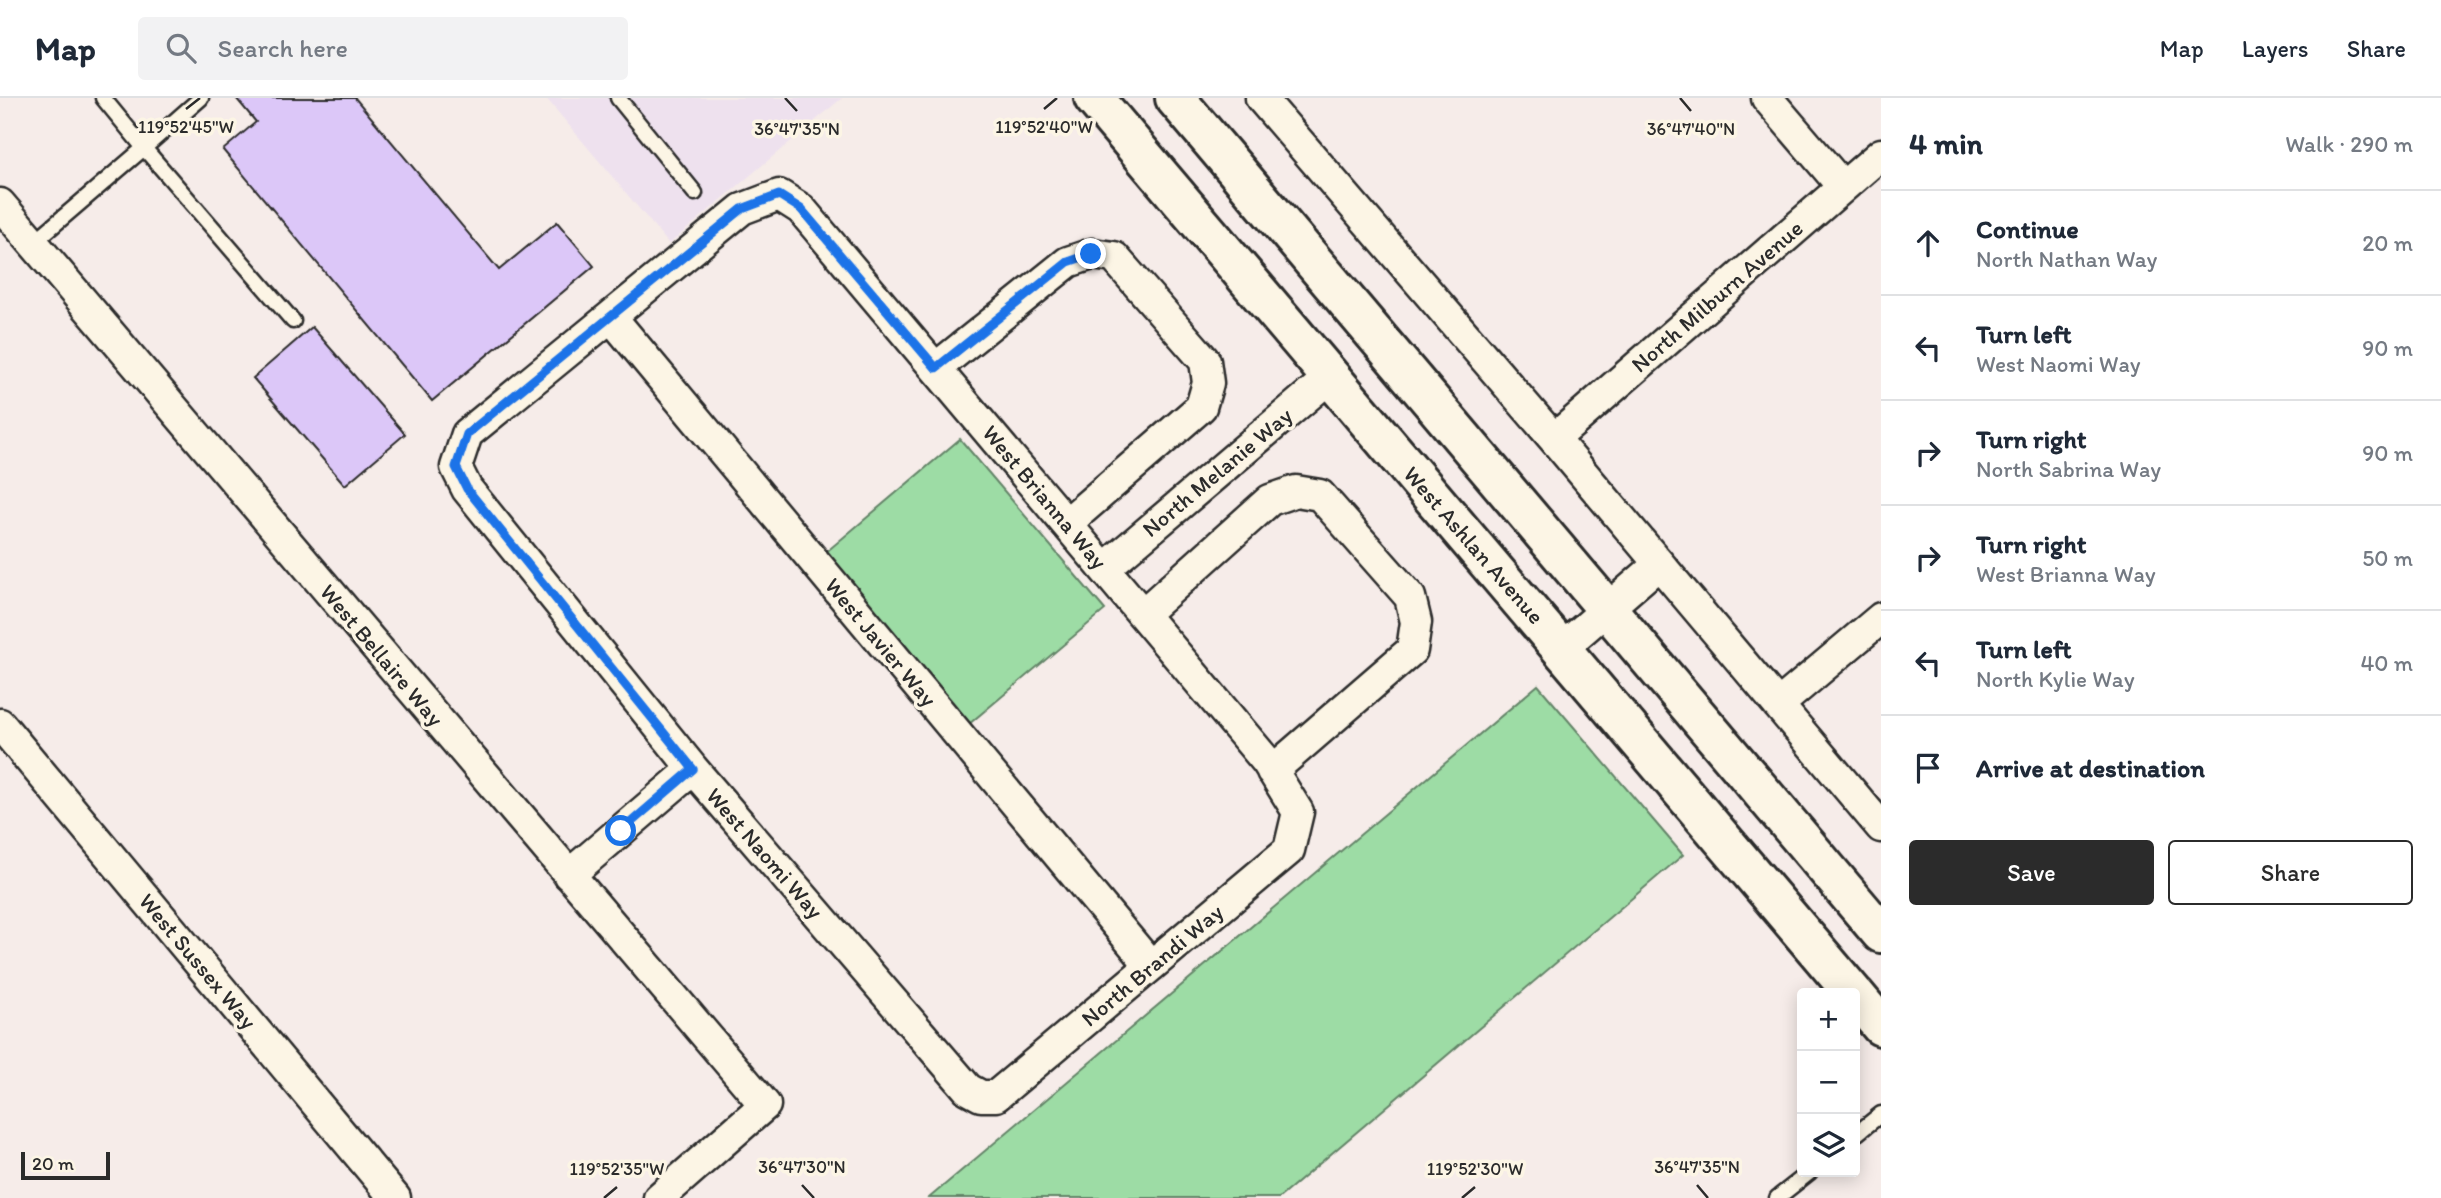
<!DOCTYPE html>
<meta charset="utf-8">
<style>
body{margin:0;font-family:Itim,sans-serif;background:#f2f2f3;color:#1f2937}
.controls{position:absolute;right:21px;bottom:21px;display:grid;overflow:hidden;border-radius:7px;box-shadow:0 4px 18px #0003}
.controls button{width:63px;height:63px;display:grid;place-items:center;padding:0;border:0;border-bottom:2px solid #e0e1e3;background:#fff;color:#1f2937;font:35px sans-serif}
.scale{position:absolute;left:21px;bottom:18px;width:89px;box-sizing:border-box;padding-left:7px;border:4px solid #2b2b2b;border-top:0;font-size:19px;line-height:24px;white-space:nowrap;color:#2b2b2b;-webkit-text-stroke:5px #fcf5e5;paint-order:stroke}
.stop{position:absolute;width:21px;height:21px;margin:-16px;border:5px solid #1a73e8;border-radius:50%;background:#fff}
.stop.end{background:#1a73e8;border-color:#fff;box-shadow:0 2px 7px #0008}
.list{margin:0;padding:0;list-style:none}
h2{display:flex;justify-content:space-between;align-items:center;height:91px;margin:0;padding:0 28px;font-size:30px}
h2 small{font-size:23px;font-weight:400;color:#747a83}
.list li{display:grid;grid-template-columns:46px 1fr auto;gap:21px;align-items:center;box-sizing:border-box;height:105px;padding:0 28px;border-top:2px solid #e0e1e3}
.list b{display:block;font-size:26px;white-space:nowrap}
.list p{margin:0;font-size:23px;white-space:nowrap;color:#747a83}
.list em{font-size:23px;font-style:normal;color:#747a83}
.actions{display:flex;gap:14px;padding:21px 28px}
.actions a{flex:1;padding:16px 0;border:2px solid #2b2b2b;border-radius:7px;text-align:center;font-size:24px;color:#2b2b2b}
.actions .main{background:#2b2b2b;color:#fff}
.icon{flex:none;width:38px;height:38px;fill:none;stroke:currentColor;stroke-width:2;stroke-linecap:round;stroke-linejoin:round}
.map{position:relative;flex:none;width:1881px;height:1100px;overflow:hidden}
header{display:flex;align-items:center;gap:42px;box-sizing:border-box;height:98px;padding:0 35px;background:#fff;border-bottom:2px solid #e0e1e3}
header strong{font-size:33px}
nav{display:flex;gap:38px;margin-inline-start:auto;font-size:24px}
.search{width:490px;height:63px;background:#f2f2f3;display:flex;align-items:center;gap:18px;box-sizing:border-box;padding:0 24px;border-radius:7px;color:#747a83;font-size:26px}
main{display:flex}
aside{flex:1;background:#fff}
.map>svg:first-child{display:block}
.built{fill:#eee1ee}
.green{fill:#9ddca5;stroke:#648468;stroke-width:2}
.building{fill:#dcc7f8;stroke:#2b2b2b;stroke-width:2}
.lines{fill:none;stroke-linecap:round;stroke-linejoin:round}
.service-casing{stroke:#2b2b2b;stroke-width:19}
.minor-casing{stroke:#2b2b2b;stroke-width:35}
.secondary-casing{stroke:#2b2b2b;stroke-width:44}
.service{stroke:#fcf5e5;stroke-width:14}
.minor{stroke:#fcf5e5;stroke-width:30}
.secondary{stroke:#fcf5e5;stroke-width:38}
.route{stroke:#1a73e8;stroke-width:9}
.ticks{fill:none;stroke:#2b2b2b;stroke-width:2.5}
.labels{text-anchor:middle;stroke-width:7;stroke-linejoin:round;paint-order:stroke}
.street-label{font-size:23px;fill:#2b2b2b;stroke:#fcf5e5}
.ticks-label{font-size:18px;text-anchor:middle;fill:#2b2b2b;stroke:#fcf5e5;stroke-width:7;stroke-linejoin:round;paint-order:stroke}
</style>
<header>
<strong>Map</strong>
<div class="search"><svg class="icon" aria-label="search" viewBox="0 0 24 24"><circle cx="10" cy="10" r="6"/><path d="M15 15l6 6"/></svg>Search here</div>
<nav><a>Map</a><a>Layers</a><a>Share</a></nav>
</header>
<main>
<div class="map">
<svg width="1881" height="1100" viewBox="0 0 1881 1100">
<rect width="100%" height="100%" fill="#f6ece9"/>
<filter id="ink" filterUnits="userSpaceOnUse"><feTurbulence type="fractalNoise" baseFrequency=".0143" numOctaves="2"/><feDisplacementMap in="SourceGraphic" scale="14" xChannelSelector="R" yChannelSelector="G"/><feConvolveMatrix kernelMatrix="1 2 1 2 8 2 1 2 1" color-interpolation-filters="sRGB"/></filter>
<g filter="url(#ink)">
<path class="built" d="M546,0H842L669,146Z"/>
<path class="green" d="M960,341L1105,512L963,631L819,460Z
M1538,587L1683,757L1279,1100H929Z"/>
<path class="building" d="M236,0H355L499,172L557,124L594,168L432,303L223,52L256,24Z
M312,229L405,336L345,387L253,280Z"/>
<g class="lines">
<g class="service-casing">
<path id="service" d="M103,0L144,50L201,0
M618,0L695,95
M33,145L144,50L293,223
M1855,1037L1881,1016
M1777,1100L1810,1074"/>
</g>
<g class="minor-casing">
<path id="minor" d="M1261,0L1554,341L1881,729
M1767,0L1843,89
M779,97L801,111L1267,664L1298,714L1289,752L996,998H981L968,991L693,671L467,391L456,369L467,336L742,111Z
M0,106L765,1007L659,1100
M611,219L1151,868
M936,270L1068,164L1092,156L1114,159L1205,263L1208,285L1201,309L1067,425
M1554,341L1881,56
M1105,470L1330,279
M1143,516L1270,402L1296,393L1320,397L1410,499L1416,524L1412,552L1272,673
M1562,550L1659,466
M1778,607L1881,520
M0,626L395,1100
M569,777L693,671"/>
</g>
<g class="secondary-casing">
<path id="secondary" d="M1094,0L1853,895
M1175,0L1881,835
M1855,897L1881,928"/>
</g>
<use href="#service" class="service"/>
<use href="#minor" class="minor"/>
<use href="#secondary" class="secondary"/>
</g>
</g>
<g class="lines" filter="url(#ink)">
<path class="route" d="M621,733L693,671L467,391L456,369L467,336L742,111L779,97L801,111L936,270L1068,164L1091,156"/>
</g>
<path class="ticks" d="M785,0L797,13M1680,0L1691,13M186,11L200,0M1044,11L1057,0M802,1087L814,1100M1697,1087L1708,1100M604,1100L617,1089M1462,1100L1475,1089"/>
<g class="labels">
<g class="street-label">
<text transform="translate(1717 198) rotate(-41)" y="8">North Milburn Avenue</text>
<text transform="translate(1217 374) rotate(-40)" y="8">North Melanie Way</text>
<text transform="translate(1045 399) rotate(50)" y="8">West Brianna Way</text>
<text transform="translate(1474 447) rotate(49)" y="8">West Ashlan Avenue</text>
<text transform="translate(881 544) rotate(50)" y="8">West Javier Way</text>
<text transform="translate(382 557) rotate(50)" y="8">West Bellaire Way</text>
<text transform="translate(765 755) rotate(49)" y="8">West Naomi Way</text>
<text transform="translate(198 863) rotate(50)" y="8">West Sussex Way</text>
<text transform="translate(1152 867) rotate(-40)" y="8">North Brandi Way</text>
</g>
</g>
<g class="ticks-label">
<text x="186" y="35">119°52'45"W</text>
<text x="1044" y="35">119°52'40"W</text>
<text x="797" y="37">36°47'35"N</text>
<text x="1691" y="37">36°47'40"N</text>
<text x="802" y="1075">36°47'30"N</text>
<text x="1697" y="1075">36°47'35"N</text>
<text x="617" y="1077">119°52'35"W</text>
<text x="1475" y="1077">119°52'30"W</text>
</g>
</svg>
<div class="controls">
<button>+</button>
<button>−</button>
<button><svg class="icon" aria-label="layers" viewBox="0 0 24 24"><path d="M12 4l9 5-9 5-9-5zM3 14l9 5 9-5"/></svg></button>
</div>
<div class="scale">20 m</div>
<div class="stop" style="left:621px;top:733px"></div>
<div class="stop end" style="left:1091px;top:156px"></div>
</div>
<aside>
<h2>4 min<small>Walk · 290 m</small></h2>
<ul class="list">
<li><svg class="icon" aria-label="ahead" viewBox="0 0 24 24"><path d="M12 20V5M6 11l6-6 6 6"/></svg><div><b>Continue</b><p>North Nathan Way</p></div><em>20 m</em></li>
<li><svg class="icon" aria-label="left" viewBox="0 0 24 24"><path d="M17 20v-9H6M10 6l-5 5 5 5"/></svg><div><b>Turn left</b><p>West Naomi Way</p></div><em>90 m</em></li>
<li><svg class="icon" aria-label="right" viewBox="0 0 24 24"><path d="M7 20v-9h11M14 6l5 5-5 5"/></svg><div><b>Turn right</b><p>North Sabrina Way</p></div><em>90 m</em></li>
<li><svg class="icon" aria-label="right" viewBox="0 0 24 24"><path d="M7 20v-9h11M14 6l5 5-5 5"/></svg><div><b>Turn right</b><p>West Brianna Way</p></div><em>50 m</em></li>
<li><svg class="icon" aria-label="left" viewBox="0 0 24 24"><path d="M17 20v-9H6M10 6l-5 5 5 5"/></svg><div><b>Turn left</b><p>North Kylie Way</p></div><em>40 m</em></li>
<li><svg class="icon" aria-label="arrive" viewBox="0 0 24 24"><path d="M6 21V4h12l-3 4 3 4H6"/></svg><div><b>Arrive at destination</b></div></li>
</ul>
<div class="actions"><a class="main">Save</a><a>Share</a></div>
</aside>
</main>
